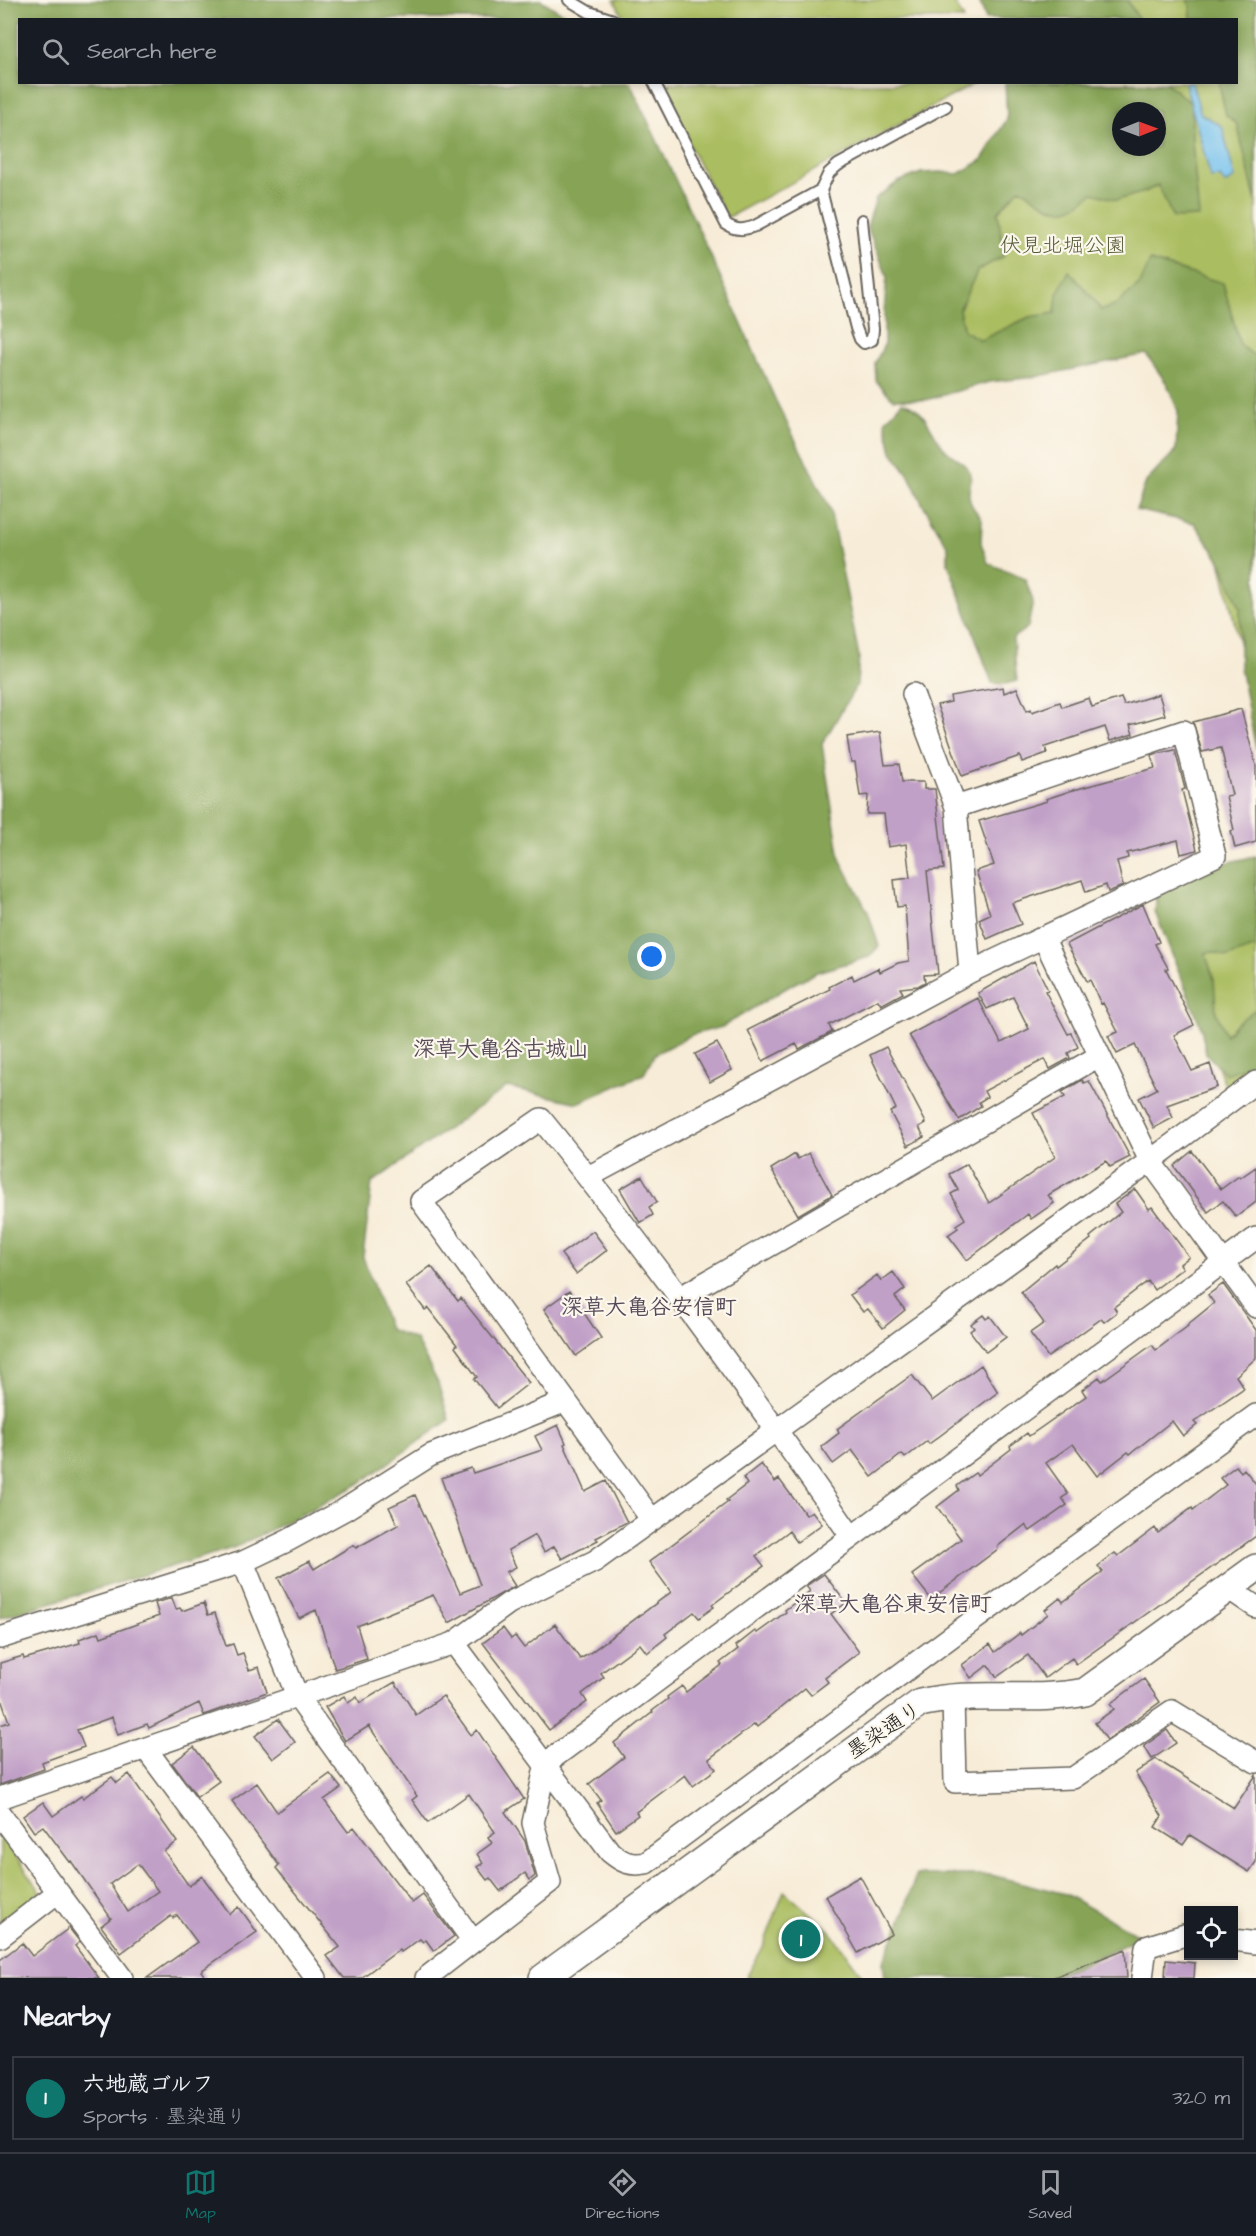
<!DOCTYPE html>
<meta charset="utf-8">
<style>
body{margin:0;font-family:"Architects Daughter","Klee One",sans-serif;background:#20242c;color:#f1f3f6}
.controls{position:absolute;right:18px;bottom:18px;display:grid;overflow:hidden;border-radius:0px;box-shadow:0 3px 9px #0003}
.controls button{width:54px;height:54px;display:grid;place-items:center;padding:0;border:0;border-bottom:2px solid #363941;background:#171b24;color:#f1f3f6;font:30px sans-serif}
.compass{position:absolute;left:1112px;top:102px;width:54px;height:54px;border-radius:50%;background:#171b24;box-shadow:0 3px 9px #0003;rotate:89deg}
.you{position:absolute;left:652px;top:957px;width:21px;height:21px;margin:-15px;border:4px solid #fff;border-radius:50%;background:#1a73e8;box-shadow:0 0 0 9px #1a73e833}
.badge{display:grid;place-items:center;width:39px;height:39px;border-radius:50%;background:#0f766e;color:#fff;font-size:20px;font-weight:700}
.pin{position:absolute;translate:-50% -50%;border:3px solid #fff;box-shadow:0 2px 6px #0006}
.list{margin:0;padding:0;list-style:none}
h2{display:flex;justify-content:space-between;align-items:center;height:78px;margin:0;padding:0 24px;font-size:26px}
h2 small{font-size:20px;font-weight:400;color:#9ea1a6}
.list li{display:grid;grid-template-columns:39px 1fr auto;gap:18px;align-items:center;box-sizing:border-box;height:84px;margin:0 12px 12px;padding:0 12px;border:2px solid #363941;border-radius:0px}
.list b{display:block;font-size:22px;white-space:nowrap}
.list p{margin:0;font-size:20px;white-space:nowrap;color:#9ea1a6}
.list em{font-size:20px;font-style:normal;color:#9ea1a6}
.icon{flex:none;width:33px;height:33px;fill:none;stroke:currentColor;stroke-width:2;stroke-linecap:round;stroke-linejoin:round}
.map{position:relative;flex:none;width:1256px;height:1978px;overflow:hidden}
.search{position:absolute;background:#171b24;box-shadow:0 3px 9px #0003;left:18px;right:18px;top:18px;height:66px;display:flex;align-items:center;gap:15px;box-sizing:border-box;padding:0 21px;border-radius:0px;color:#9ea1a6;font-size:22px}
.sheet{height:174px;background:#171b24}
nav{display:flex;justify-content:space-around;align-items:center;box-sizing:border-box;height:84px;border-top:2px solid #363941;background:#171b24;font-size:16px;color:#9ea1a6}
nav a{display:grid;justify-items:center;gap:3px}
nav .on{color:#0f766e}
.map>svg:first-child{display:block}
.green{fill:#aabd61;stroke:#636c3e;stroke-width:1.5;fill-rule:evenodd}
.forest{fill:#87a457;stroke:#52603a;stroke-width:1.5;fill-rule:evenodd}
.water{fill:#74c1ee;stroke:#486e85;stroke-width:1.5}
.building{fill:#c1a0c7;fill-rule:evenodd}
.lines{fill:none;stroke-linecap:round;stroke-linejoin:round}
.service-casing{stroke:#69655d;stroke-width:14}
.minor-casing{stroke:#69655d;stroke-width:24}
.tertiary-casing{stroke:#69655d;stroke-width:30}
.service{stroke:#fff;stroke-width:10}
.minor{stroke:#fff;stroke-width:21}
.tertiary{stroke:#fff;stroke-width:27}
.labels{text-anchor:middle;stroke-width:4.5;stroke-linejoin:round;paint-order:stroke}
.park-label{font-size:21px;fill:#555c38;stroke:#fbf7ec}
.street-label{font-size:21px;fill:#1c1c1c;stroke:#fbf7ec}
.neighbourhood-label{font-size:22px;font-weight:bold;fill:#564a58;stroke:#fbf7ec}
</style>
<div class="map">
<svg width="1256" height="1978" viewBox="0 0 1256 1978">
<rect width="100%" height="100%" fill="#fbf7ec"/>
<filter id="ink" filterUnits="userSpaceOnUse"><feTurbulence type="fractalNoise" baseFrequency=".0167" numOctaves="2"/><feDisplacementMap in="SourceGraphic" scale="12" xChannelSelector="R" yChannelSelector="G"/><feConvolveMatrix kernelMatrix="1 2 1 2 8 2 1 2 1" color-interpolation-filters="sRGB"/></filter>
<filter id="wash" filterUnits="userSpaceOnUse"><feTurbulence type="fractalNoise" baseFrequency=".008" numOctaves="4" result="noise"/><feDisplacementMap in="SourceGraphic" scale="24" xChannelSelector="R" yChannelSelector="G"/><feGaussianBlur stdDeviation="1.35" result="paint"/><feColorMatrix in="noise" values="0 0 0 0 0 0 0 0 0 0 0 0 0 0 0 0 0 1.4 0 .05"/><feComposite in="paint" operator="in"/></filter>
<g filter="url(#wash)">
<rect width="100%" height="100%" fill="#f7ecd7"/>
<path class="green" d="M614,0H953L964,19H624Z
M991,0H1256V716L1177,374L1150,343L905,393L972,174L1025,124L1013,83L1236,82V20L996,19ZM1121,111H1157V147H1121Z
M657,83H976L727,218Z
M1256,857V1075L1226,1088L1153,893Z
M0,1834L41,1892L0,1924Z
M784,1891L829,1930L864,1978H746L763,1947Z"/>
<path class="forest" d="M0,0H470L472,3L541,0L572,19L20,20V82L630,83L706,245L776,401L830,509L859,656L857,685L822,744L840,859L868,912L879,946L869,957L817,972L793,984L722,1027L691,1035L655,1054L644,1074L578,1103L507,1087L372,1183L363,1257L389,1329L416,1340L438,1383L449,1420L360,1483L309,1511L233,1548L0,1618Z
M979,0H1127L1139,19H986Z
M1187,0H1256V202L1237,124L1226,115L1219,83L1236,82V20L1191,19L1190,5Z
M1005,83H1168L1169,85L1192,104V141L1199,217L1173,218L1158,185L1145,192L1117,200L1093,193C1060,222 1052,208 1020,188L998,212L1004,256L978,270L959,310L964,331L981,340L1029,317L1055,313L1057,294L1069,271L1092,297L1101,310L1114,306L1140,284L1150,261L1223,283L1240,345L1256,357V750L1240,667V608L1220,560L1194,523L1136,510L1146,482L1176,450L1178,411L1167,384L1146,354L1035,377L989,382L926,400L893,399L876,381L875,363L884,345V313L887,276L867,227L876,198L898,182L921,173L941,172L958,174L981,161L1007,119ZM1121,111H1157V147H1121Z
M902,402C927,408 929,431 945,449C952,457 964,461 969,471C973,478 969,487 969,494C969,505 976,511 982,519L981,543L988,563L1025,579L1033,601L1028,627L1013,638L1017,681L1005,684L992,683L948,563V547L922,503L908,474L892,452L885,421Z
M1256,856V947L1228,957L1213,952L1205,953L1214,979L1216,1012L1226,1035L1235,1024L1256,1009V1064L1226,1074L1206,1054L1201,1027L1155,912L1157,896L1171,887L1220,864Z
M916,1875H991L1065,1894L1142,1937L1052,1978H885L883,1962L902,1918Z"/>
<path class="water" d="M1185,83H1192L1201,114L1222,126L1235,178L1225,184L1220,177L1211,178Z"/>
<g id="blocks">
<path class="building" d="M1003,687L1004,693L1017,688L1027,711L1031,709L1032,712L1060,702L1062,707L1089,698L1092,707L1121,698L1124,705L1159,694L1165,715L1130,725L1133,734L1110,741L1105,727L1045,747L1047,753L1022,762L1020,756L962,776L937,705L951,702L950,696Z
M1241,709L1256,765V842L1235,848L1231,831L1234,830L1226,796L1232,795L1221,748L1202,752L1193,722Z
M880,732L885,765L899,764L902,782H924V789H935L944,869L927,871L938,974L924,975L925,982L918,986L900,988L903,993L881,1005L878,1000L829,1025L832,1032L799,1049L796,1044L763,1061L748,1030L830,989L829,987L852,975L854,980L878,968L880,972L898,963L909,961L905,906L897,907L894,880L910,878L906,844L888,847L884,814H867L868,795L860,796L855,762H851L847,737Z
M1175,750L1185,789L1182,790L1197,850L1181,854L1178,840L1127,853L1128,858L1117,861L1123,886L1108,892L1106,885L1086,892L1082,880L1012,903L1021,924L987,939L979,919L990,914L976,871L994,865L979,821L1047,801L1046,799L1070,791L1155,768L1151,755Z
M1143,904L1159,942L1155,944L1168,968L1166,969L1194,1025L1174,1035L1192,1071L1210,1064L1217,1087L1167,1105L1173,1118L1154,1128L1139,1098L1157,1089L1135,1045L1117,1054L1108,1036L1118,1032L1103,1003L1101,1004L1090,980L1087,981L1067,944Z
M1034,961L1048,990L1045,991L1068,1034L1071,1033L1078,1047L1068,1053L1070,1058L1050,1069L1045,1059L984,1091L987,1097L979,1102L981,1106L959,1120L909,1035L978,998L1001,1043L1029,1029L1013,997L987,1009L978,993Z
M717,1043L732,1070L710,1082L695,1054Z
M886,1047L926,1123L919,1127L924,1137L908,1146L890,1112L896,1109L870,1055Z
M1082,1080L1084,1083L1089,1081L1130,1157L1110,1167L1106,1161L1048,1195L1054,1203L1031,1219L1028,1214L967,1260L948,1235L958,1228L956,1225L965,1219L951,1194L958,1190L949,1174L967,1164L989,1203L1055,1157L1033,1113L1065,1097L1062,1092Z
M1192,1151L1221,1189L1239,1176L1240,1178L1256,1167V1202L1236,1217L1223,1201L1208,1212L1174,1166Z
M809,1153L832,1195L798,1215L771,1169L795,1154L798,1159Z
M642,1176L657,1202L649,1207L653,1215L640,1223L620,1189Z
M1135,1189L1149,1209L1152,1207L1189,1257L1180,1264L1183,1268L1154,1290L1148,1281L1114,1307L1117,1312L1104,1322L1101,1319L1048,1357L1030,1333L1044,1323L1021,1292L1055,1264L1056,1266L1091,1239L1090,1237L1121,1212L1115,1204Z
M593,1231L607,1250L576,1274L561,1254Z
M431,1266L458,1301L461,1298L529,1383L497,1408L474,1379L477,1377L455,1347L457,1345L428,1308L425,1310L406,1285Z
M893,1272L905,1289L895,1297L905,1310L883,1328L868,1309L863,1312L850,1295L877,1275L881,1281Z
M1223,1284L1256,1330V1358L1236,1376L1244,1388L1194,1422L1197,1425L1183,1436L1172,1421L1130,1454L1128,1452L1097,1476L1073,1444L1046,1463L1068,1494L1062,1498L1067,1505L1030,1531L1025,1525L997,1547L998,1549L931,1599L912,1575L961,1539L937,1507L959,1490L957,1486L975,1473L977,1475L1011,1449L1010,1446L1027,1433L1029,1436L1086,1396L1082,1390L1099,1377L1102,1381L1152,1345L1156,1350L1188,1326L1187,1325L1214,1303L1208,1295Z
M569,1291L601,1338L576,1356L544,1309Z
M983,1315L986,1319L990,1316L1006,1337L986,1352L970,1331L974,1328L971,1324Z
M981,1365L998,1392L929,1444L927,1441L905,1458L902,1454L872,1477L852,1450L833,1464L821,1447L839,1433L837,1429L912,1375L932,1401Z
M558,1425L566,1443L564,1444L585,1492L606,1481L627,1522L596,1538L598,1540L562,1559L554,1546L544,1552L535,1535L508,1550L516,1567L506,1572L515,1586L449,1623L433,1595L357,1626L367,1659L335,1669L316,1610L299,1618L278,1578L309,1561L314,1569L353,1545L356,1548L398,1525L389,1507L415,1495L460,1593L480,1585L441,1478L471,1468L473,1473L542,1450L535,1436Z
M761,1464L775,1482L779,1479L806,1515L812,1511L822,1524L797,1542L789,1531L756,1556L764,1566L712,1605L714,1607L699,1618L694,1612L665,1634L667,1637L647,1653L640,1644L601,1673L604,1677L582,1694L587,1702L549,1730L483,1643L503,1628L511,1639L515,1636L524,1648L555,1624L580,1659L587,1655L671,1592L649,1562L728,1502L726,1500L747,1484L743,1478Z
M1236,1466L1241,1472L1244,1469L1256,1484V1536L1076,1664L1072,1658L1045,1678L1028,1655L997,1677L988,1665L971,1678L962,1665L990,1644L995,1652L1020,1633L1021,1635L1048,1614L1045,1610L1060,1598L1063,1602L1103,1572L1098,1566L1115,1553L1118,1556L1155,1528L1158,1533L1192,1508L1193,1510L1226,1485L1220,1478Z
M824,1574L846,1603L831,1614L859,1652L825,1678L828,1682L811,1695L805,1688L757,1727L755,1724L709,1759L716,1769L693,1786L685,1775L636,1812L638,1815L616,1831L597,1803L601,1800L589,1784L624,1757L614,1743L653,1712L652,1711L668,1699L667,1697L682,1686L686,1692L722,1665L720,1663L738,1649L736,1646L755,1631L757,1633L786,1612L785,1610L810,1591L806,1586Z
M172,1598L176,1609L180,1608L182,1611L204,1603L208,1615L215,1613L226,1646L233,1644L237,1655L243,1653L249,1670L259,1667L267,1692L204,1715L199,1703L149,1728L147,1724L118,1735L112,1717L77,1730L84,1747L42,1762L44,1769L0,1785V1725L9,1722L0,1696V1663L23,1656L24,1659L80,1643L79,1639L99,1632L101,1637L159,1616L155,1603Z
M1144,1679L1160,1702L1107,1740L1095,1723L1114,1709L1110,1704Z
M395,1682L416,1715L443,1696L471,1735L477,1730L524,1799L505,1812L525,1841L535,1876L530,1880L525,1873L500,1891L490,1878L487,1880L477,1867L483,1863L477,1854L492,1843L488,1837L495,1832L469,1794L428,1823L412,1800L417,1796L369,1726L345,1741L325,1707L344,1696L348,1703L357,1697L360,1703Z
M278,1719L295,1742L273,1759L255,1736Z
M1167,1730L1176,1743L1152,1759L1144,1746Z
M194,1747L219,1781L197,1797L172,1763Z
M1156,1759L1234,1808L1256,1775V1862L1249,1872L1190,1835L1183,1845L1155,1827L1162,1816L1135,1773Z
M129,1774L177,1842L164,1851L189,1886L202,1876L230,1914L239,1907L257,1932L201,1971L206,1978H147L197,1942L177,1915L173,1918L171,1916L121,1953L101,1926L111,1918L71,1861L70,1862L43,1826L34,1832L23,1816L43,1802L53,1816L81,1796L83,1798L112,1777L117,1783ZM138,1864L158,1891L128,1912L110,1884Z
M330,1774L341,1788L324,1800L348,1832L354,1827L412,1903L423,1895L454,1936L434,1951L426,1940L423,1942L420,1939L401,1952L399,1950L361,1978H344L327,1956L340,1947L276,1868L279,1865L232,1801L257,1783L277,1812Z
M860,1876L892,1934L858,1953L826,1896Z
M69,1928L80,1942L75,1946L99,1978H0V1960L22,1943L32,1956Z
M1125,1949L1127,1978H1054V1977Z
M1166,1960L1195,1963L1194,1978H1165Z"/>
</g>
</g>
<g filter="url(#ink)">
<use href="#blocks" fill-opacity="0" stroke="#69655d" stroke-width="1.5"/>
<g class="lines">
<g class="service-casing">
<path id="service" d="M569,0L589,12L613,20
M654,82L726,224C736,231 744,230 755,226L821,190L829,173L838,165L946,106
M821,190L856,328L860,339L864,343L872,340L873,329L862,220"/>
</g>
<g class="minor-casing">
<path id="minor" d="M913,694L956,807L970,972
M1043,937L1150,1161L1256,1307
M588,1177L970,972L1215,856L1184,731L956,807
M679,1298L1099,1056
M652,1520L421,1201L541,1119C650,1253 752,1394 851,1536
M243,1562L298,1698L473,1941
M1228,1588L1256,1607
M0,1638L243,1562L289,1540L344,1510L431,1455L566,1401
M454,1643L610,1852C622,1862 630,1866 646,1863L967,1625L1256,1415
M953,1698L955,1782L1073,1778L1172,1711L1256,1762
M146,1749L316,1978
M0,1798L454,1643L509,1603L595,1561L1150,1161L1256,1082
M0,1814L122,1978
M0,1937L58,1892
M1234,1940L1256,1943
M426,1978L550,1882L533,1823L546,1763L1256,1238
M1142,1978L1146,1947L1188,1934"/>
</g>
<g class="tertiary-casing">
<path id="tertiary" d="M543,1978L920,1703C973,1690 1031,1703 1085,1692L1256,1568"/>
</g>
<use href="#service" class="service"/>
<use href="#minor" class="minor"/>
<use href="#tertiary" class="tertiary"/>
</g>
</g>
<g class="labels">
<g class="park-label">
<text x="1063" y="252">伏見北堀公園</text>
</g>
<g class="street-label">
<text transform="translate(884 1730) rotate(-34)" y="7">墨染通り</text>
</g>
<g class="neighbourhood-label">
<text x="501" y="1056">深草大亀谷古城山</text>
<text x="649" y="1314">深草大亀谷安信町</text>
<text x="893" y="1611">深草大亀谷東安信町</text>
</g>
</g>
</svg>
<div class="controls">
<button><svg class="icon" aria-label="locate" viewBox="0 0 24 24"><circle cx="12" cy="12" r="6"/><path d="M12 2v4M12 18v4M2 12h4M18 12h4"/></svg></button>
</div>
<svg class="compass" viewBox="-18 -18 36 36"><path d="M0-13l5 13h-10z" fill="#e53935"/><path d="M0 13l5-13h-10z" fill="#9ea1a6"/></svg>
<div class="you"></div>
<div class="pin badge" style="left:801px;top:1939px">1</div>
<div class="search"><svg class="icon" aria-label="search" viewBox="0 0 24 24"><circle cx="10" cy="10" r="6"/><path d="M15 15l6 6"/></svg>Search here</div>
</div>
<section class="sheet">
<h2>Nearby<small></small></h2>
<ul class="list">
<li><span class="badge">1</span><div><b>六地蔵ゴルフ</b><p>Sports · 墨染通り</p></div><em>320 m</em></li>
</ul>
</section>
<nav>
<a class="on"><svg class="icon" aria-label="map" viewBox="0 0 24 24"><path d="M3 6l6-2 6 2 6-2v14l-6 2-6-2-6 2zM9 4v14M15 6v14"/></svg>Map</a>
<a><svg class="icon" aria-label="directions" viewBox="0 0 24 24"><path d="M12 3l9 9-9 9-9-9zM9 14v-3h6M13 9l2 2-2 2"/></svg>Directions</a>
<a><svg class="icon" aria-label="saved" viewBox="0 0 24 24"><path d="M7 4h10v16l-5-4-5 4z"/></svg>Saved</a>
</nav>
